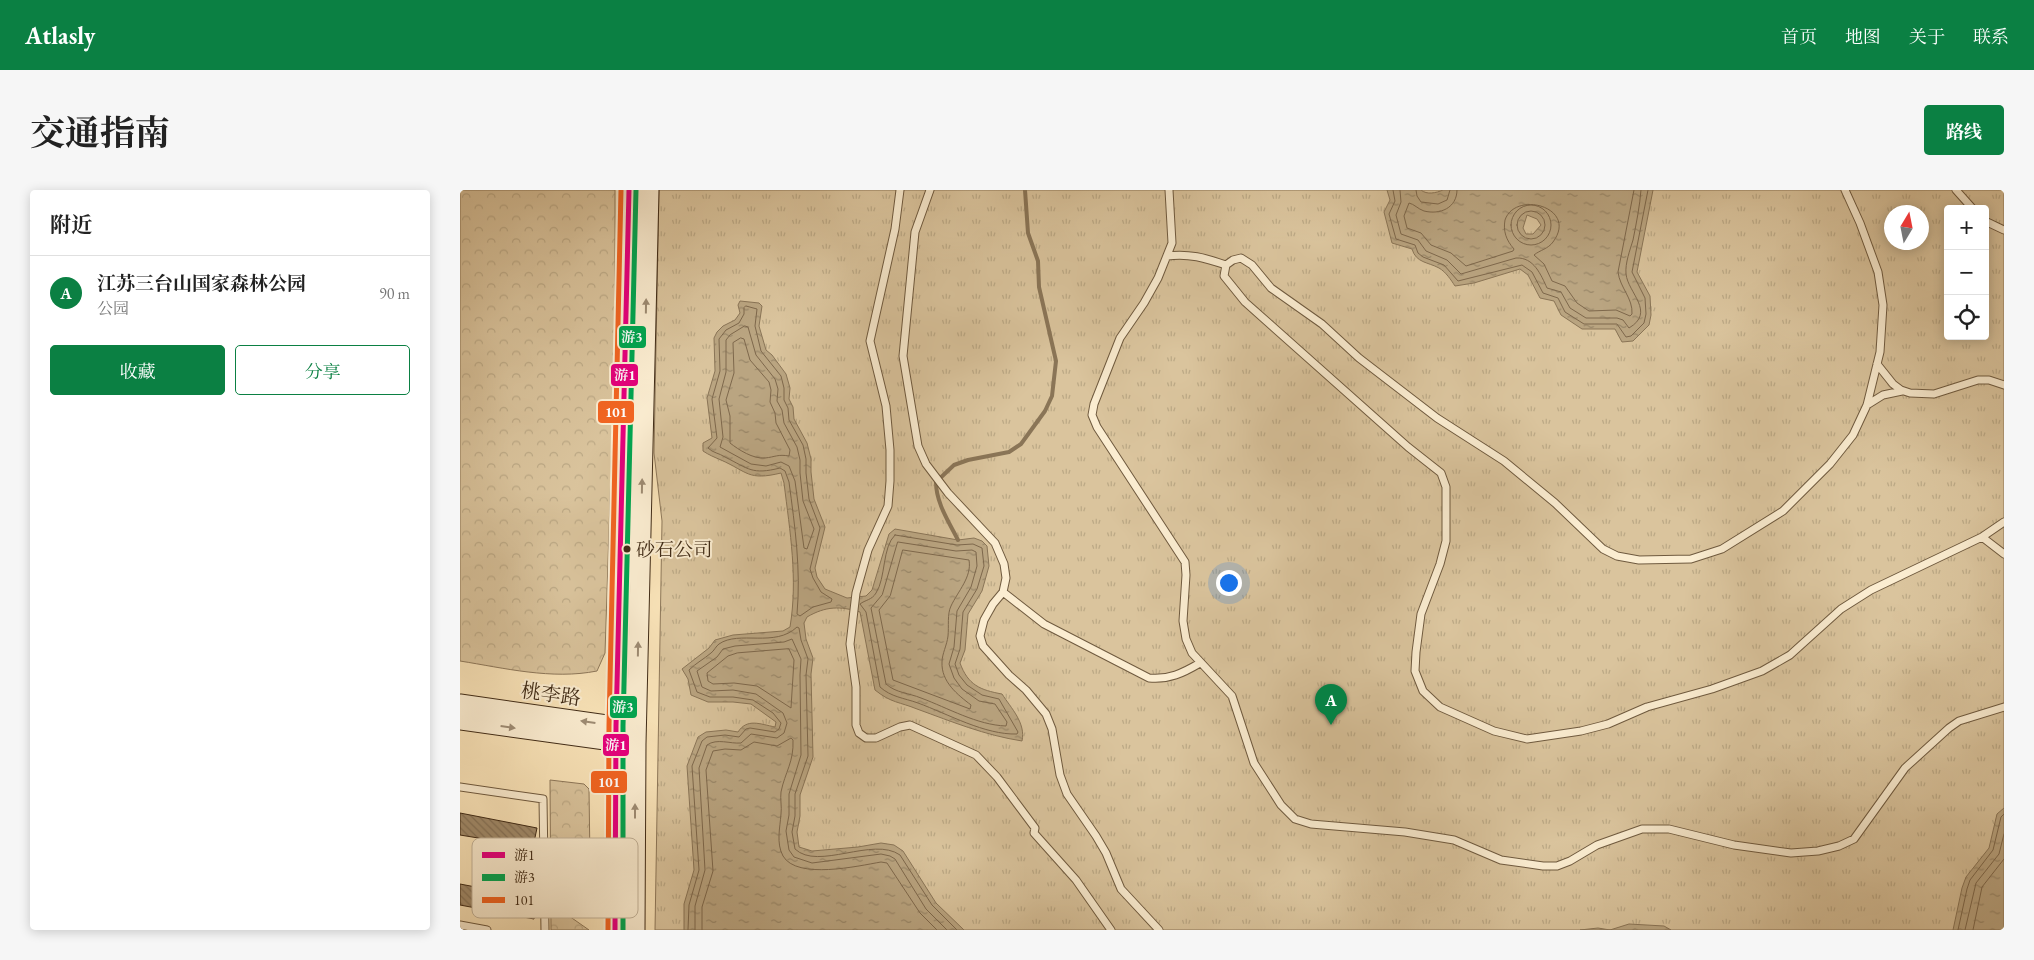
<!DOCTYPE html>
<html lang="zh">
<meta charset="utf-8">
<style>
body{margin:0;font-family:"EB Garamond","Noto Serif SC",serif;background:#f6f6f6;color:#222}
.controls{position:absolute;right:15px;top:15px;display:grid;overflow:hidden;border-radius:5px;box-shadow:0 2px 12px #0003}
.controls button{width:45px;height:45px;display:grid;place-items:center;padding:0;border:0;border-bottom:1px solid #e0e0e0;background:#fff;color:#222;font:25px sans-serif}
.compass{position:absolute;left:1424px;top:15px;width:45px;height:45px;border-radius:50%;background:#fff;box-shadow:0 2px 12px #0003;rotate:10deg}
.you{position:absolute;left:768px;top:392px;width:18px;height:18px;margin:-12px;border:4px solid #fff;border-radius:50%;background:#1a73e8;box-shadow:0 0 0 8px #1a73e833}
.badge{display:grid;place-items:center;width:32px;height:32px;border-radius:50%;background:#0b8043;color:#fff;font-size:16px;font-weight:700}
.pin{position:absolute;translate:-50% -41px;filter:drop-shadow(0 1px 2px #0008)}
.pin::after{content:'';position:absolute;top:26px;width:18px;height:15px;background:inherit;clip-path:polygon(0 0,100% 0,50% 100%)}
.list{margin:0;padding:0;list-style:none}
h2{display:flex;justify-content:space-between;align-items:center;height:65px;margin:0;padding:0 20px;font-size:21px}
h2 small{font-size:16px;font-weight:400;color:#767676}
.list li{display:grid;grid-template-columns:32px 1fr auto;gap:15px;align-items:center;box-sizing:border-box;height:75px;padding:0 20px;border-top:1px solid #e0e0e0}
.list b{display:block;font-size:19px;white-space:nowrap}
.list p{margin:0;font-size:16px;white-space:nowrap;color:#767676}
.list em{font-size:16px;font-style:normal;color:#767676}
.actions{display:flex;gap:10px;padding:15px 20px}
.actions a{flex:1;padding:11px 0;border:1px solid #0b8043;border-radius:5px;text-align:center;font-size:18px;color:#0b8043}
.actions .main{background:#0b8043;color:#fff}
.icon{flex:none;width:28px;height:28px;fill:none;stroke:currentColor;stroke-width:2;stroke-linecap:round;stroke-linejoin:round}
.map{position:relative;flex:none;width:1544px;height:740px;overflow:hidden;border-radius:5px}
header{display:flex;align-items:center;gap:30px;box-sizing:border-box;height:70px;padding:0 25px;background:#0b8043;color:#fff}
header strong{font-size:24px}
nav{display:flex;gap:28px;margin-inline-start:auto;font-size:18px}
.intro{display:flex;align-items:center;justify-content:space-between;box-sizing:border-box;height:120px;padding:0 30px}
h1{margin:0;font-size:35px}
.button{padding:12px 22px;border-radius:5px;background:#0b8043;color:#fff;font-size:18px;font-weight:700}
main{display:flex;gap:30px;padding:0 30px}
aside{flex:1;background:#fff;border-radius:5px;box-shadow:0 2px 12px #0003}
.map>svg:first-child{display:block}
.forest{fill:url(#forest-crowns);stroke:#8e785a}
.park{fill:url(#park-tufts);stroke:#8e785a;fill-rule:evenodd}
.water{fill:url(#water-ripples);stroke:#8a7557;fill-rule:evenodd}
.lines{fill:none;stroke-linecap:round;stroke-linejoin:round}
.shore{stroke:#7e684c;stroke-width:1}
.stream{stroke:#8a7557;stroke-width:4}
.building{fill:url(#building-back-hatch);stroke:#412c17}
.service-casing{stroke:#6f5a3f;stroke-width:9}
.secondary-casing{stroke:#412c17;stroke-width:21}
.service{stroke:#fbedd1;stroke-width:7}
.secondary{stroke:#fbedd1;stroke-width:19}
.bus-1-casing{stroke:#fbedd1;stroke-width:9}
.bus-2-casing{stroke:#fbedd1;stroke-width:9}
.bus-3-casing{stroke:#fbedd1;stroke-width:9}
.bus-1{stroke:#e5007d;stroke-width:5}
.bus-2{stroke:#00a651;stroke-width:5}
.bus-3{stroke:#f26522;stroke-width:5}
.oneway{fill:#9e8c74}
.bus-dot{fill:#412c17;stroke:#fbedd1;stroke-width:2}
.labels{text-anchor:middle;stroke-width:4;stroke-linejoin:round;paint-order:stroke}
.bus-label{font-size:19px;fill:#412c17;stroke:#fbedd1;text-anchor:start}
.street-label{font-size:20px;fill:#412c17;stroke:#fbedd1}
.key{fill:#fbedd1;stroke:#c3b399;stroke-width:1}
.key-label{font-size:14px;fill:#412c17}
.line-badge{stroke:#fbedd1;stroke-width:2}
.badge-label{font-size:14px;text-anchor:middle;font-weight:bold;fill:#fff}
</style>
<header>
<strong>Atlasly</strong>
<nav><a>首页</a><a>地图</a><a>关于</a><a>联系</a></nav>
</header>
<div class="intro"><h1>交通指南</h1><a class="button">路线</a></div>
<main>
<aside>
<h2>附近<small></small></h2>
<ul class="list">
<li><span class="badge">A</span><div><b>江苏三台山国家森林公园</b><p>公园</p></div><em>90 m</em></li>
</ul>
<div class="actions"><a class="main">收藏</a><a>分享</a></div>
</aside>
<div class="map">
<svg width="1544" height="740" viewBox="0 0 1544 740">
<defs>
<pattern id="forest-crowns" width="20" height="18" patternUnits="userSpaceOnUse" patternTransform="scale(1.25)"><rect width="20" height="18" fill="#dac49d"/><path d="M2 6a3 3 0 1 1 6 0M12 15a3 3 0 1 1 6 0" fill="none" stroke="#bca986"/></pattern>
<pattern id="park-tufts" width="24" height="20" patternUnits="userSpaceOnUse" patternTransform="scale(1.25)"><rect width="24" height="20" fill="#dac49d"/><path d="M3 7l-1-3M5 7V3M7 7l1-3M15 17l-1-3M17 17v-4M19 17l1-3" fill="none" stroke="#bca986"/></pattern>
<pattern id="water-ripples" width="26" height="14" patternUnits="userSpaceOnUse" patternTransform="scale(1.25)"><rect width="26" height="14" fill="#baa581"/><path d="M2 4q2-2 4 0t4 0M15 11q2-2 4 0t4 0" fill="none" stroke="#998769"/></pattern>
<pattern id="building-back-hatch" width="6" height="6" patternUnits="userSpaceOnUse" patternTransform="scale(1.25)"><rect width="6" height="6" fill="#a18b6b"/><path d="M-1 5l2 2M0 0l6 6M5-1l2 2" fill="none" stroke="#857257"/></pattern>
</defs>
<rect width="100%" height="100%" fill="#f9e3b8"/>
<filter id="stains"><feTurbulence type="fractalNoise" baseFrequency=".004" numOctaves="4"/><feColorMatrix values="0 0 0 0 .2 0 0 0 0 .09 0 0 0 0 .02 0 0 0 .5 -.17"/></filter>
<radialGradient id="worn" r=".72"><stop offset=".6" stop-color="#630" stop-opacity="0"/><stop offset="1" stop-color="#630" stop-opacity=".3"/></radialGradient>
<path class="forest" d="M0,0H155V158L145,463L137,481C92,490 44,478 0,471Z
M90,590L124,594L129,599L130,672L120,678L98,676L95,707L109,708V726L129,740H91Z"/>
<path class="park" d="M199,0H1544V740H195L202,331L194,263ZM1488,19H1525V146H1488ZM1432,22H1462V52H1432Z"/>
<path class="water" d="M927,0H961C967,5 976,3 983,0H1193L1177,82L1190,106L1191,125L1189,135L1173,151L1162,152L1155,139H1122L1101,125L1094,111L1080,108L1068,85L1060,79L1014,93L995,96C991,90 986,82 979,78C968,72 956,73 952,59L932,53L924,22L930,10ZM1067,25L1077,29L1081,35L1073,44H1066L1063,38Z
M280,111L299,113L302,116L299,136L306,160L312,165L326,184L330,198L329,209L333,217L334,229L347,253L351,269V282L354,309L365,337L355,378L357,387L365,399L387,408L406,406L412,400L429,344L435,339L498,350L514,348L522,351L527,356L529,376L522,401L508,424L505,460L500,473C508,495 520,500 542,504C551,518 566,533 562,551C524,545 493,532 457,519C440,512 431,513 415,500L400,422C380,416 366,416 347,427L344,433L346,449L353,468L351,484L353,567L340,605V626L337,642L339,657L352,661L398,657L421,653L434,655L443,661L476,713L504,740H224V714L234,680L227,576L238,547L246,542L266,540L278,542C287,528 300,534 315,537L316,532L291,514L273,512H248L231,505L228,489L222,479L249,458L255,450L273,445L323,441L330,437C338,389 330,342 324,293L321,283C288,291 288,282 261,270C254,267 249,265 243,261V253L252,248L247,208L255,181L254,148L257,142L263,136L275,130L280,123L278,115Z
M1544,618V740H1493L1502,698L1506,687L1529,658L1537,624Z
M1169,734L1204,736L1211,740H1120L1138,738L1150,740Z"/>
<g class="lines">
<path class="shore" d="M933,0L935,11L929,24L936,49L955,55L958,63L963,67L984,75L998,91L1062,75L1072,82L1083,103L1098,108L1105,122L1124,134H1157L1166,147L1171,146L1184,133L1186,124L1185,108L1172,82L1188,0
M940,0L941,12L936,25L941,44L958,50L966,61L987,70L1001,84L1056,68C1074,67 1081,85 1087,98L1101,102L1110,118L1126,128H1157L1163,130L1169,138C1196,122 1168,103 1166,84C1165,73 1170,60 1173,50C1176,35 1180,15 1181,0
M956,0L957,6L961,12L978,14L987,10L990,0
M997,0C997,18 980,25 964,21C958,19 954,14 949,13L944,26L947,38L961,43L971,55L991,63L1006,76L1053,61L1054,59C1046,50 1043,41 1045,30C1055,0 1119,17 1093,52C1088,59 1080,60 1074,65L1084,74L1092,91L1105,96L1117,113L1129,121L1156,120L1170,126L1172,124C1173,108 1160,98 1158,82L1174,0
M1051 35a20 20 0 1 1 40 0a20 20 0 1 1-40 0Z
M1057 35a14 14 0 1 1 28 0a14 14 0 1 1-28 0Z
M286,116L297,119L295,136L301,161L321,186L324,198V210L328,218L329,230L343,255L346,269V283L349,309L360,338L350,379L353,388L361,402L372,409L371,412L353,417L340,426L337,424C341,379 335,337 329,292L325,281L320,278C292,285 289,279 265,267C259,263 253,263 248,258L257,248L252,209L260,181L259,149L266,140L279,133L284,124V118Z
M285,136L288,137L296,165L315,189L318,199L317,211L322,220L324,233L337,257L340,270V283L343,311L354,339L347,359L344,358L335,291L329,276L321,272L306,276L291,274L260,257L263,247L259,209L266,182V150L270,145Z
M281,148L284,149L290,170L309,192L311,200L310,212L315,223L316,233L330,260L329,266C318,264 315,267 305,268C293,269 279,260 270,253V226L266,210L274,183L273,153Z
M435,345L497,355L513,354L522,358L524,376L517,399L503,422L500,459L495,474L499,485L507,495L522,505L539,509L558,542L557,544C525,545 488,524 458,513C444,508 431,507 420,497L406,422L400,414C405,410 412,410 416,403C426,388 422,357 435,345Z
M438,352L496,361L512,360L516,362L517,376L511,397L497,421L494,457L489,474L494,488L502,499L519,511L535,514L547,532L546,536C517,535 488,518 461,508C449,503 436,503 426,494L411,418L422,405Z
M443,360L509,370C512,387 498,401 491,416C487,424 489,437 488,446C487,455 482,464 482,472C481,492 498,505 511,515L510,519L433,490L419,420L430,406Z
M329,459L334,470L331,518L297,496L274,493L253,494L248,491L247,483L268,466L277,463Z
M228,740L229,715L239,680L232,576L242,551L247,547L265,545L279,547L286,539L290,538L315,542L319,539L321,533L313,523L293,510L273,507H250L237,502L229,480C236,473 244,469 251,463C254,461 256,456 259,454C279,440 315,458 337,437L339,438L341,450L348,469L346,485L348,566L335,604V626L332,642L335,659C358,681 413,646 440,665L472,715L497,740
M235,740V716L245,680L239,578L247,555C257,548 270,554 281,553L291,544L317,548L324,543L327,533L323,523L296,504L273,500L251,501L242,497L237,481L257,467L263,459L275,456L324,452L332,449L341,469L340,485L341,565L329,604V625L326,641L329,660L334,667L352,673L421,664L430,666L435,669L466,719L487,740
M242,740V717L253,681L246,580L253,561L265,559L281,560L294,552L317,556L331,548L333,550C334,572 325,582 321,602C320,609 322,617 321,624C320,638 316,653 323,666C337,690 398,676 421,672L427,673L460,723L477,740
M1498,740L1507,699L1510,690L1533,660L1541,627L1544,624
M1505,740L1516,693L1539,664L1544,644
M1513,740L1522,697L1544,669"/>
<path class="stream" d="M498,350C489,332 476,313 476,292L494,275L508,270L549,262L561,254L585,221L592,206L596,171L579,97L578,71L568,43L565,0"/>
</g>
<path class="building" d="M0,623L77,638L73,657L0,645Z
M0,694L78,709L74,729L0,715Z"/>
<g class="lines">
<g class="service-casing">
<path id="service" d="M440,0L435,39L410,151L426,216L430,260V291L428,316L408,360L396,403L390,454L396,497V535L399,543L406,548H416L440,537L450,535L516,565L537,587L575,638L574,643L616,690L651,740
M470,0L455,42L443,166L458,256L466,274L488,303L535,353L544,374L546,388L543,402L533,414L524,430L520,446L523,456L549,485L566,500L586,524L592,539L600,585L607,604L636,646L646,663L661,699L699,740
M709,0L712,53L698,88L684,113L660,148L634,214L632,225L637,237L725,372L726,385L723,431L726,449L732,463L772,506L794,573L821,615L835,629L851,634L945,642L994,650L1041,670L1083,676H1097L1110,671L1137,655L1182,639H1209L1274,655L1331,663L1358,661L1379,656L1394,649L1445,578L1489,538L1499,531L1544,517
M1385,0L1400,33L1418,82L1423,115L1420,162L1407,215L1393,245L1370,274L1323,321L1262,359L1231,369L1179,370L1157,366L1143,359L1095,313L1044,271L977,228L899,168L862,134L811,98L792,75L781,68L773,70L766,75L764,86L785,112L948,257L981,283L986,297V351L980,374L961,424L956,462L955,481L963,501L980,517L1034,541L1067,549L1121,541L1148,534L1187,517L1252,499L1302,481L1330,465L1381,419L1411,400L1522,347L1544,332
M1496,0L1513,19
M1525,31L1544,40
M707,66C729,63 745,68 766,75
M1417,174L1433,194L1441,200L1450,203L1474,204L1518,190H1529L1544,195
M1407,215L1423,205L1442,201
M1522,347L1544,364
M543,402L584,434L689,488C709,490 723,483 740,473
M0,597L83,609L85,740
M0,735L27,740"/>
</g>
<g class="secondary-casing">
<path id="secondary" d="M0,514L168,538
M0,530L167,553
M155,740L156,536L169,0
M175,740L176,554L189,0"/>
</g>
<use href="#service" class="service"/>
<use href="#secondary" class="secondary"/>
<g class="bus-1-casing">
<path id="bus-1" d="M155,740L156,536L169,0"/>
</g>
<g class="bus-2-casing">
<path id="bus-2" d="M163,740V536L176,0"/>
</g>
<g class="bus-3-casing">
<path id="bus-3" d="M148,740L149,536L161,0"/>
</g>
<use href="#bus-1" class="bus-1"/>
<use href="#bus-2" class="bus-2"/>
<use href="#bus-3" class="bus-3"/>
</g>
<defs><path id="oneway-solid" d="M-6-.8H1V-3.2L6.5 0L1 3.2V.8H-6Z" transform="scale(1.25)"/></defs>
<g class="oneway">
<use href="#oneway-solid" transform="translate(186 116) rotate(-89)"/>
<use href="#oneway-solid" transform="translate(182 296) rotate(-89)"/>
<use href="#oneway-solid" transform="translate(178 459) rotate(-89)"/>
<use href="#oneway-solid" transform="translate(128 532) rotate(-172)"/>
<use href="#oneway-solid" transform="translate(48 537) rotate(8)"/>
<use href="#oneway-solid" transform="translate(175 621) rotate(-90)"/>
</g>
<circle class="bus-dot" cx="167" cy="359" r="4.5"/>
<g class="labels">
<g class="bus-label">
<text x="176" y="366">砂石公司</text>
</g>
<g class="street-label">
<text transform="translate(91 504) rotate(8)" y="7">桃李路</text>
</g>
</g>
<rect x="12" y="648" width="166" height="80" rx="8" class="key"/>
<rect x="22" y="662" width="23" height="6" fill="#e5007d"/>
<rect x="22" y="684" width="23" height="7" fill="#00a651"/>
<rect x="22" y="707" width="23" height="6" fill="#f26522"/>
<g class="key-label">
<text x="54" y="670">游1</text>
<text x="54" y="692">游3</text>
<text x="54" y="715">101</text>
</g>
<g class="line-badge">
<rect x="158" y="135" width="29" height="24" rx="5" fill="#00a651"/>
<rect x="150" y="173" width="29" height="24" rx="5" fill="#e5007d"/>
<rect x="137" y="210" width="38" height="24" rx="5" fill="#f26522"/>
<rect x="149" y="505" width="29" height="24" rx="5" fill="#00a651"/>
<rect x="142" y="543" width="28" height="24" rx="5" fill="#e5007d"/>
<rect x="130" y="580" width="38" height="24" rx="5" fill="#f26522"/>
</g>
<g class="badge-label">
<text x="172" y="152">游3</text>
<text x="165" y="190">游1</text>
<text x="156" y="227">101</text>
<text x="163" y="522">游3</text>
<text x="156" y="560">游1</text>
<text x="149" y="597">101</text>
</g>
<rect width="100%" height="100%" filter="url(#stains)"/>
<rect width="100%" height="100%" fill="url(#worn)"/>
</svg>
<div class="controls">
<button>+</button>
<button>−</button>
<button><svg class="icon" aria-label="locate" viewBox="0 0 24 24"><circle cx="12" cy="12" r="6"/><path d="M12 2v4M12 18v4M2 12h4M18 12h4"/></svg></button>
</div>
<svg class="compass" viewBox="-18 -18 36 36"><path d="M0-13l5 13h-10z" fill="#e53935"/><path d="M0 13l5-13h-10z" fill="#767676"/></svg>
<div class="you"></div>
<div class="pin badge" style="left:871px;top:535px">A</div>
</div>
</main>
